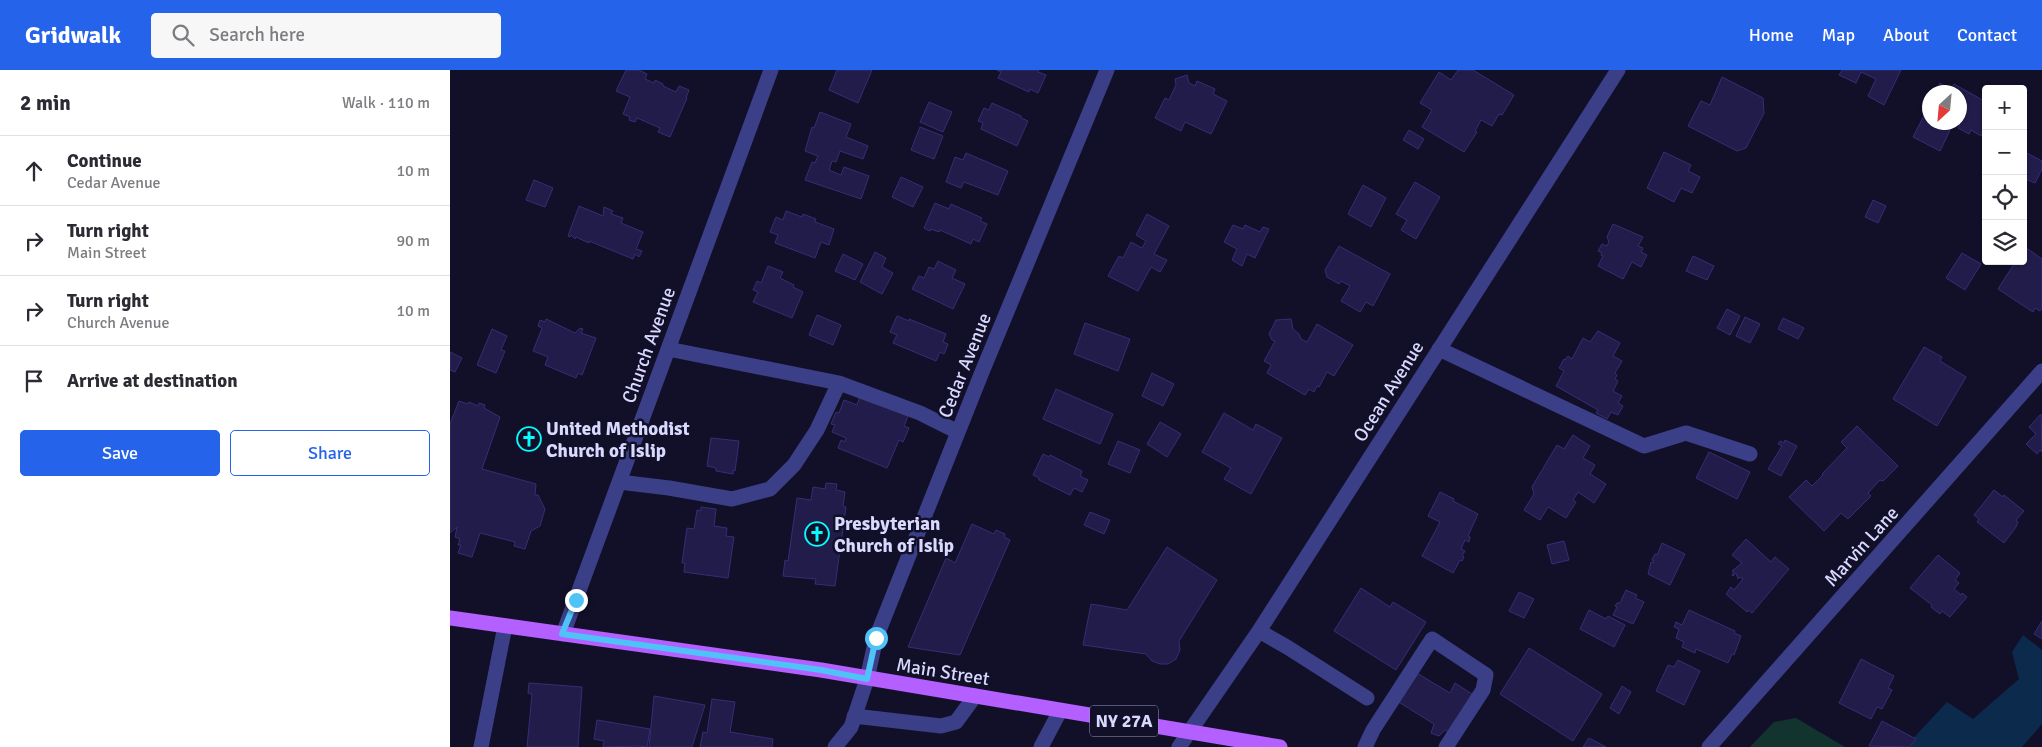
<!DOCTYPE html>
<meta charset="utf-8">
<style>
body{margin:0;font-family:Signika,sans-serif;background:#f7f7f7;color:#2b2b33}
.controls{position:absolute;right:15px;top:15px;display:grid;overflow:hidden;border-radius:5px;box-shadow:0 1px 4px #0004}
.controls button{width:45px;height:45px;display:grid;place-items:center;padding:0;border:0;border-bottom:1px solid #e1e1e2;background:#fff;color:#2b2b33;font:25px sans-serif}
.compass{position:absolute;left:1472px;top:15px;width:45px;height:45px;border-radius:50%;background:#fff;box-shadow:0 1px 4px #0004;rotate:206deg}
.stop{position:absolute;width:15px;height:15px;margin:-11px;border:4px solid #4fc3f7;border-radius:50%;background:#fff}
.stop.end{background:#4fc3f7;border-color:#fff;box-shadow:0 1px 5px #0008}
.list{margin:0;padding:0;list-style:none}
h2{display:flex;justify-content:space-between;align-items:center;height:65px;margin:0;padding:0 20px;font-size:21px}
h2 small{font-size:16px;font-weight:400;color:#7c7c81}
.list li{display:grid;grid-template-columns:32px 1fr auto;gap:15px;align-items:center;box-sizing:border-box;height:70px;padding:0 20px;border-top:1px solid #e1e1e2}
.list b{display:block;font-size:19px;white-space:nowrap}
.list p{margin:0;font-size:16px;white-space:nowrap;color:#7c7c81}
.list em{font-size:16px;font-style:normal;color:#7c7c81}
.actions{display:flex;gap:10px;padding:15px 20px}
.actions a{flex:1;padding:11px 0;border:1px solid #2563eb;border-radius:5px;text-align:center;font-size:18px;color:#2563eb}
.actions .main{background:#2563eb;color:#fff}
.icon{flex:none;width:28px;height:28px;fill:none;stroke:currentColor;stroke-width:2;stroke-linecap:round;stroke-linejoin:round}
.map{position:relative;flex:none;width:1592px;height:677px;overflow:hidden}
header{display:flex;align-items:center;gap:30px;box-sizing:border-box;height:70px;padding:0 25px;background:#2563eb;color:#fff}
header strong{font-size:24px}
nav{display:flex;gap:28px;margin-inline-start:auto;font-size:18px}
.search{width:350px;height:45px;background:#f7f7f7;display:flex;align-items:center;gap:12px;box-sizing:border-box;padding:0 18px;border-radius:5px;color:#7c7c81;font-size:19px}
main{display:flex}
aside{flex:1;background:#fff}
.map>svg:first-child{display:block}
.green{fill:#13332f}
.water{fill:#0c2a4c}
.building{fill:#211c4a;stroke:#352e76}
.lines{fill:none;stroke-linecap:round;stroke-linejoin:round}
.minor{stroke:#3b3f88;stroke-width:15}
.major{stroke:#b45fff;stroke-width:15}
.route{stroke:#4fc3f7;stroke-width:6}
.labels{text-anchor:middle;stroke-width:5;stroke-linejoin:round;paint-order:stroke}
.shield{fill:#121029;stroke:#9d9cbf;stroke-width:1}
.shield-label{font-size:18px;font-weight:bold;fill:#d9d8ff}
.street-label{font-size:19px;fill:#d9d8ff;stroke:#121029}
.poi-label{font-size:19px;font-weight:bold;fill:#d9d8ff;stroke:#121029;text-anchor:start}
</style>
<header>
<strong>Gridwalk</strong>
<div class="search"><svg class="icon" aria-label="search" viewBox="0 0 24 24"><circle cx="10" cy="10" r="6"/><path d="M15 15l6 6"/></svg>Search here</div>
<nav><a>Home</a><a>Map</a><a>About</a><a>Contact</a></nav>
</header>
<main>
<aside>
<h2>2 min<small>Walk · 110 m</small></h2>
<ul class="list">
<li><svg class="icon" aria-label="ahead" viewBox="0 0 24 24"><path d="M12 20V5M6 11l6-6 6 6"/></svg><div><b>Continue</b><p>Cedar Avenue</p></div><em>10 m</em></li>
<li><svg class="icon" aria-label="right" viewBox="0 0 24 24"><path d="M7 20v-9h11M14 6l5 5-5 5"/></svg><div><b>Turn right</b><p>Main Street</p></div><em>90 m</em></li>
<li><svg class="icon" aria-label="right" viewBox="0 0 24 24"><path d="M7 20v-9h11M14 6l5 5-5 5"/></svg><div><b>Turn right</b><p>Church Avenue</p></div><em>10 m</em></li>
<li><svg class="icon" aria-label="arrive" viewBox="0 0 24 24"><path d="M6 21V4h12l-3 4 3 4H6"/></svg><div><b>Arrive at destination</b></div></li>
</ul>
<div class="actions"><a class="main">Save</a><a>Share</a></div>
</aside>
<div class="map">
<svg width="1592" height="677" viewBox="0 0 1592 677">
<rect width="100%" height="100%" fill="#121029"/>
<path class="green" d="M1346,648L1395,677H1300L1324,652Z"/>
<path class="water" d="M1573,565L1592,580V654L1572,677H1455L1497,632L1523,649L1569,609L1562,582Z"/>
<path class="building" d="M176,0H189L197,4L195,9L204,13L205,10L213,14V16L226,22L229,16L239,20L236,28H237L220,67L208,62L210,58L187,48L185,52L179,50L180,47L173,44L180,27L166,21Z
M387,0H422L408,33L379,20Z
M547,0H589L588,2L596,5L588,23L580,19L579,22L548,8L551,2Z
M1008,0H1023L1064,25L1052,45L1049,44L1042,56L1031,50L1025,61L1027,62L1014,82L972,57L982,40L970,33L989,2L1001,10Z
M1392,0H1451L1434,35L1418,26L1426,9L1411,2L1406,13L1389,5Z
M737,5L739,13L745,16L747,11L765,19L763,24L777,31L761,64L735,52L731,61L705,48L715,28L719,30L726,15L725,9Z
M1272,7L1313,28L1314,43L1296,78L1287,81L1238,56L1251,31L1260,35Z
M1490,13L1501,19L1504,14L1536,32V55L1531,66L1521,60L1519,64L1508,58L1510,55L1505,52H1510V22H1485Z
M479,32L502,42L493,62L470,52Z
M542,33L571,46V48L578,51L567,76L531,59L533,53L528,51L534,38L539,40Z
M1480,34V52H1504L1490,81L1463,67Z
M370,42L401,54L396,67L418,76L413,89L390,81L386,92L382,91L379,100L391,105L394,97L419,106L411,129L355,110L362,92L365,93L368,86L355,81L362,57L364,58Z
M470,57L493,66L484,89L461,80Z
M959,60L974,69L968,79L953,70Z
M1214,82L1241,95L1238,101L1250,107L1242,123L1231,118L1224,132L1197,118Z
M1575,82L1592,91V99L1585,113L1573,108Z
M516,83L558,101L548,125L514,112L511,118L496,112L505,87L513,90Z
M451,107L473,117L463,137L442,127Z
M84,110L103,118L95,137L76,130Z
M965,112L990,127L966,169L951,160L957,150L946,144Z
M913,115L936,128L921,157L898,144Z
M1423,130L1436,136L1428,153L1415,147Z
M485,133L499,139L501,134L532,148L530,151L537,154L529,172L523,169L521,174L490,160L489,162L481,159L480,161L474,158Z
M129,136L153,146L154,137L163,141L161,144L173,148L171,153L193,162L186,179L192,181L189,187L185,184L183,189L139,171V173L126,167L125,169L121,165L120,167L118,166Z
M336,141L352,147L353,144L366,149L365,152L384,159L379,175L371,172L365,188L325,173L328,165L320,162L326,147L333,150Z
M697,144L719,156L704,184L717,190L710,202L701,197L688,221L658,206L669,186L673,188L681,172L692,178L696,171L686,165Z
M1163,154L1193,167L1188,176L1193,178L1191,182L1197,185L1191,197L1182,192L1173,209L1148,196L1153,186L1151,185L1152,183L1148,181L1152,174L1157,176L1159,172L1157,167Z
M783,155L793,159L795,155L810,162L813,157L819,159L805,188L797,184L792,196L782,190L787,179L774,172Z
M889,176L940,204L923,236L916,232L910,242L891,231L900,216L891,211L889,214L877,207L875,200Z
M1575,177L1592,189V238L1590,241L1585,238L1583,242L1548,219L1566,191H1573Z
M425,182L436,188L432,197L443,203L432,224L410,212Z
M1512,183L1531,194L1515,220L1496,208Z
M393,184L413,194L405,210L385,201Z
M1243,186L1264,196L1257,210L1236,201Z
M488,191L506,200L502,208L515,214L503,239L462,219L469,206L474,208L479,197L484,199Z
M318,196L333,202L330,208L344,215L343,217L353,222L342,248L303,232L308,222L303,220L307,211L311,213Z
M1277,239L1290,246L1280,265L1267,258Z
M367,245L391,255L383,275L359,265Z
M447,246L459,251V249L496,264L493,272L498,274L494,284L490,282L486,291L443,273L447,265L440,262Z
M1295,247L1310,254L1300,273L1286,266Z
M1333,248L1354,258L1348,269L1328,259Z
M96,249L125,263L130,258L133,259L131,263L146,268L132,305L128,303L126,308L95,295L98,287L83,281L92,258L88,256L90,250L95,252Z
M841,249L843,259L849,264L851,269L857,272L867,254L903,275L884,306L877,302L869,317L867,316L864,322L859,319L855,325L817,303L821,295L814,291L825,271L822,270L819,264L826,250Z
M635,253L680,269L668,301L624,284Z
M42,259L57,266L51,280L55,281L46,303L27,295Z
M1148,261L1170,273L1163,286L1172,291L1165,303L1167,305L1165,309L1168,311L1163,321L1172,326L1168,333L1173,336L1168,345L1161,342L1157,349L1146,343L1148,340L1106,316L1114,301L1109,298L1114,289L1115,290L1118,286L1122,289L1133,268L1140,272Z
M1474,277L1492,287L1490,291L1516,307L1487,356L1443,329Z
M0,282L12,288L5,302L0,300Z
M702,303L724,314L713,336L692,326Z
M606,319L663,344L650,374L593,349Z
M410,326L458,346L454,356L459,358L453,372L449,370L437,398L388,378L391,370L395,372L396,368L382,362L385,355L381,354L386,342L389,343L394,330L407,335Z
M9,331L18,334L19,332L28,336L29,333L35,335L34,338L50,347L32,399L86,414L85,425H88L95,439L90,456L81,461L75,479L64,476L65,472L30,463L22,487L8,483L11,475H8L10,469L5,467L7,457L0,463V354Z
M774,343L803,360L806,354L832,368L801,424L774,409L781,398L752,382Z
M1591,344L1592,382L1590,380L1587,384L1576,374L1586,364L1579,357Z
M710,352L731,364L717,387L697,374Z
M1407,356L1448,396L1433,411L1430,410L1418,423L1421,426L1398,449L1391,443L1374,461L1339,427L1356,410L1362,416L1373,405L1372,404L1397,378L1391,372Z
M1123,365L1140,376L1133,388L1145,395L1140,404L1156,414L1144,433L1128,422L1123,430L1126,432L1116,448L1098,437L1090,450L1074,440L1084,424L1082,417L1107,375L1114,379Z
M261,368L289,371L285,401L283,400V404L266,401V398L257,396Z
M1335,370L1347,376L1331,406L1318,399L1332,376L1328,374L1330,371L1334,373Z
M668,371L690,380L680,403L658,394Z
M1259,382L1300,402L1287,429L1246,408Z
M593,384L599,387L600,385L632,401L630,406L638,410L632,422L624,418L620,425L589,410V408L583,405Z
M376,413L387,414L386,420L395,422L393,436L396,437L385,516L365,514L366,509L333,506L335,490L338,491L347,428L361,430L363,417L375,419Z
M1544,420L1553,427L1554,425L1574,441L1566,450L1568,452L1566,457L1554,473L1527,452L1529,449L1524,445Z
M990,422L1004,429L1003,431L1028,444L1018,466L1020,467L1019,472L1015,470L1011,479L1015,481L1012,486L1014,487L1012,491L1010,490L1003,503L972,486L990,452L978,446Z
M251,437L266,439L264,456L277,458L276,466L284,467L278,508L234,502L235,493H232L237,458L244,459L247,440L251,441Z
M640,442L660,450L654,464L634,455Z
M522,454L544,464L546,460L555,464L554,467L560,470L510,585L458,577L496,488L505,493Z
M1296,469L1321,492L1325,487L1339,499L1302,543L1298,540L1297,542L1276,524L1281,517L1284,520L1293,509L1290,507L1288,509L1286,503L1283,506L1282,505L1284,502L1282,501L1292,493L1282,485Z
M1114,471L1119,490L1102,494L1097,475Z
M1212,473L1235,484L1220,515L1198,504L1201,492L1203,493L1204,491L1202,490L1205,484L1207,485Z
M717,477L767,510L729,571L730,580L726,589L718,594H710L702,591L696,584L633,575L641,534L677,540Z
M1488,485L1510,503L1505,510L1509,513L1504,519L1511,525L1512,523L1517,527L1500,547L1492,541L1490,544L1481,537L1482,535L1460,518Z
M911,518L940,537L943,532L976,552L946,600L884,561Z
M1176,520L1187,525L1185,528L1194,532L1183,554L1163,545L1167,537L1165,536L1167,533H1170Z
M1069,522L1084,529L1074,548L1059,541Z
M1139,540L1156,549L1158,546L1175,555L1164,577L1130,559Z
M1239,540L1285,561L1284,563L1291,566L1284,585L1282,584L1278,593L1246,579L1245,583L1232,577L1234,572L1226,568L1229,559L1224,557L1226,552L1232,555Z
M1592,551V569L1584,564Z
M1079,578L1152,624L1123,671L1050,624Z
M1411,589L1444,606L1438,618L1442,620L1432,639L1427,637L1421,649L1389,633Z
M1228,590L1250,601L1234,635L1206,621L1218,595L1224,597Z
M965,602L1000,623L1005,613L1025,626L1002,664L995,660L989,666L981,663L984,654L947,631Z
M79,613L132,617L128,677H77L82,624L78,623Z
M1172,616L1181,622L1169,644L1160,638Z
M204,626L255,635L242,677H199Z
M262,629L285,632L280,662L323,669L322,677H250L253,662L257,663Z
M147,650L200,659L197,677L188,676L153,677L154,671L144,669Z
M1432,651L1466,669L1459,677L1419,676Z
M1139,668L1156,677H1133Z"/>
<g class="lines">
<path class="minor" d="M218,279L389,313L470,343L508,362
M989,279L1194,376L1236,363L1300,384
M169,412L219,418L282,429L320,419L344,395L367,360L389,313
M809,561L837,577L917,628
M113,564L321,0
M404,646L491,656L506,652L525,626
M31,677L55,556
M385,677L401,657L417,609L426,568L532,302L657,0
M591,677L610,641
M729,677L809,561L1168,0
M915,677L923,660L982,569L1036,605L1033,620L996,677
M1259,677L1592,301"/>
<path class="major" d="M0,548L371,600L830,677"/>
</g>
<g class="lines">
<path class="route" d="M126,530L112,564L371,600L417,609L426,568"/>
</g>
<defs>
<g id="church-ring" transform="scale(1.25)"><circle r="9.5" fill="#121029" stroke="#04feff" stroke-width="1.5"/><path d="M-1.2-6h2.4v3.5h3.3v2.4h-3.3V6h-2.4V-.1h-3.3v-2.4h3.3Z" fill="#04feff"/></g>
</defs>
<g fill-rule="evenodd">
<use href="#church-ring" x="79" y="369"/>
<use href="#church-ring" x="367" y="464"/>
</g>
<g class="labels">
<rect class="shield" x="640" y="635.5" width="68" height="31" rx="4"/>
<g class="shield-label">
<text x="674" y="657">NY 27A</text>
</g>
<g class="street-label">
<text transform="translate(198 275) rotate(-70)" y="7">Church Avenue</text>
<text transform="translate(514 295) rotate(-68)" y="7">Cedar Avenue</text>
<text transform="translate(938 321) rotate(-58)" y="7">Ocean Avenue</text>
<text transform="translate(1411 476) rotate(-48)" y="7">Marvin Lane</text>
<text transform="translate(493 601) rotate(9)" y="7">Main Street</text>
</g>
<g class="poi-label">
<text x="96" y="365">United Methodist<tspan x="96" dy="22">Church of Islip</tspan></text>
<text x="384" y="460">Presbyterian<tspan x="384" dy="22">Church of Islip</tspan></text>
</g>
</g>
</svg>
<div class="controls">
<button>+</button>
<button>−</button>
<button><svg class="icon" aria-label="locate" viewBox="0 0 24 24"><circle cx="12" cy="12" r="6"/><path d="M12 2v4M12 18v4M2 12h4M18 12h4"/></svg></button>
<button><svg class="icon" aria-label="layers" viewBox="0 0 24 24"><path d="M12 4l9 5-9 5-9-5zM3 14l9 5 9-5"/></svg></button>
</div>
<svg class="compass" viewBox="-18 -18 36 36"><path d="M0-13l5 13h-10z" fill="#e53935"/><path d="M0 13l5-13h-10z" fill="#7c7c81"/></svg>
<div class="stop" style="left:426px;top:568px"></div>
<div class="stop end" style="left:126px;top:530px"></div>
</div>
</main>
